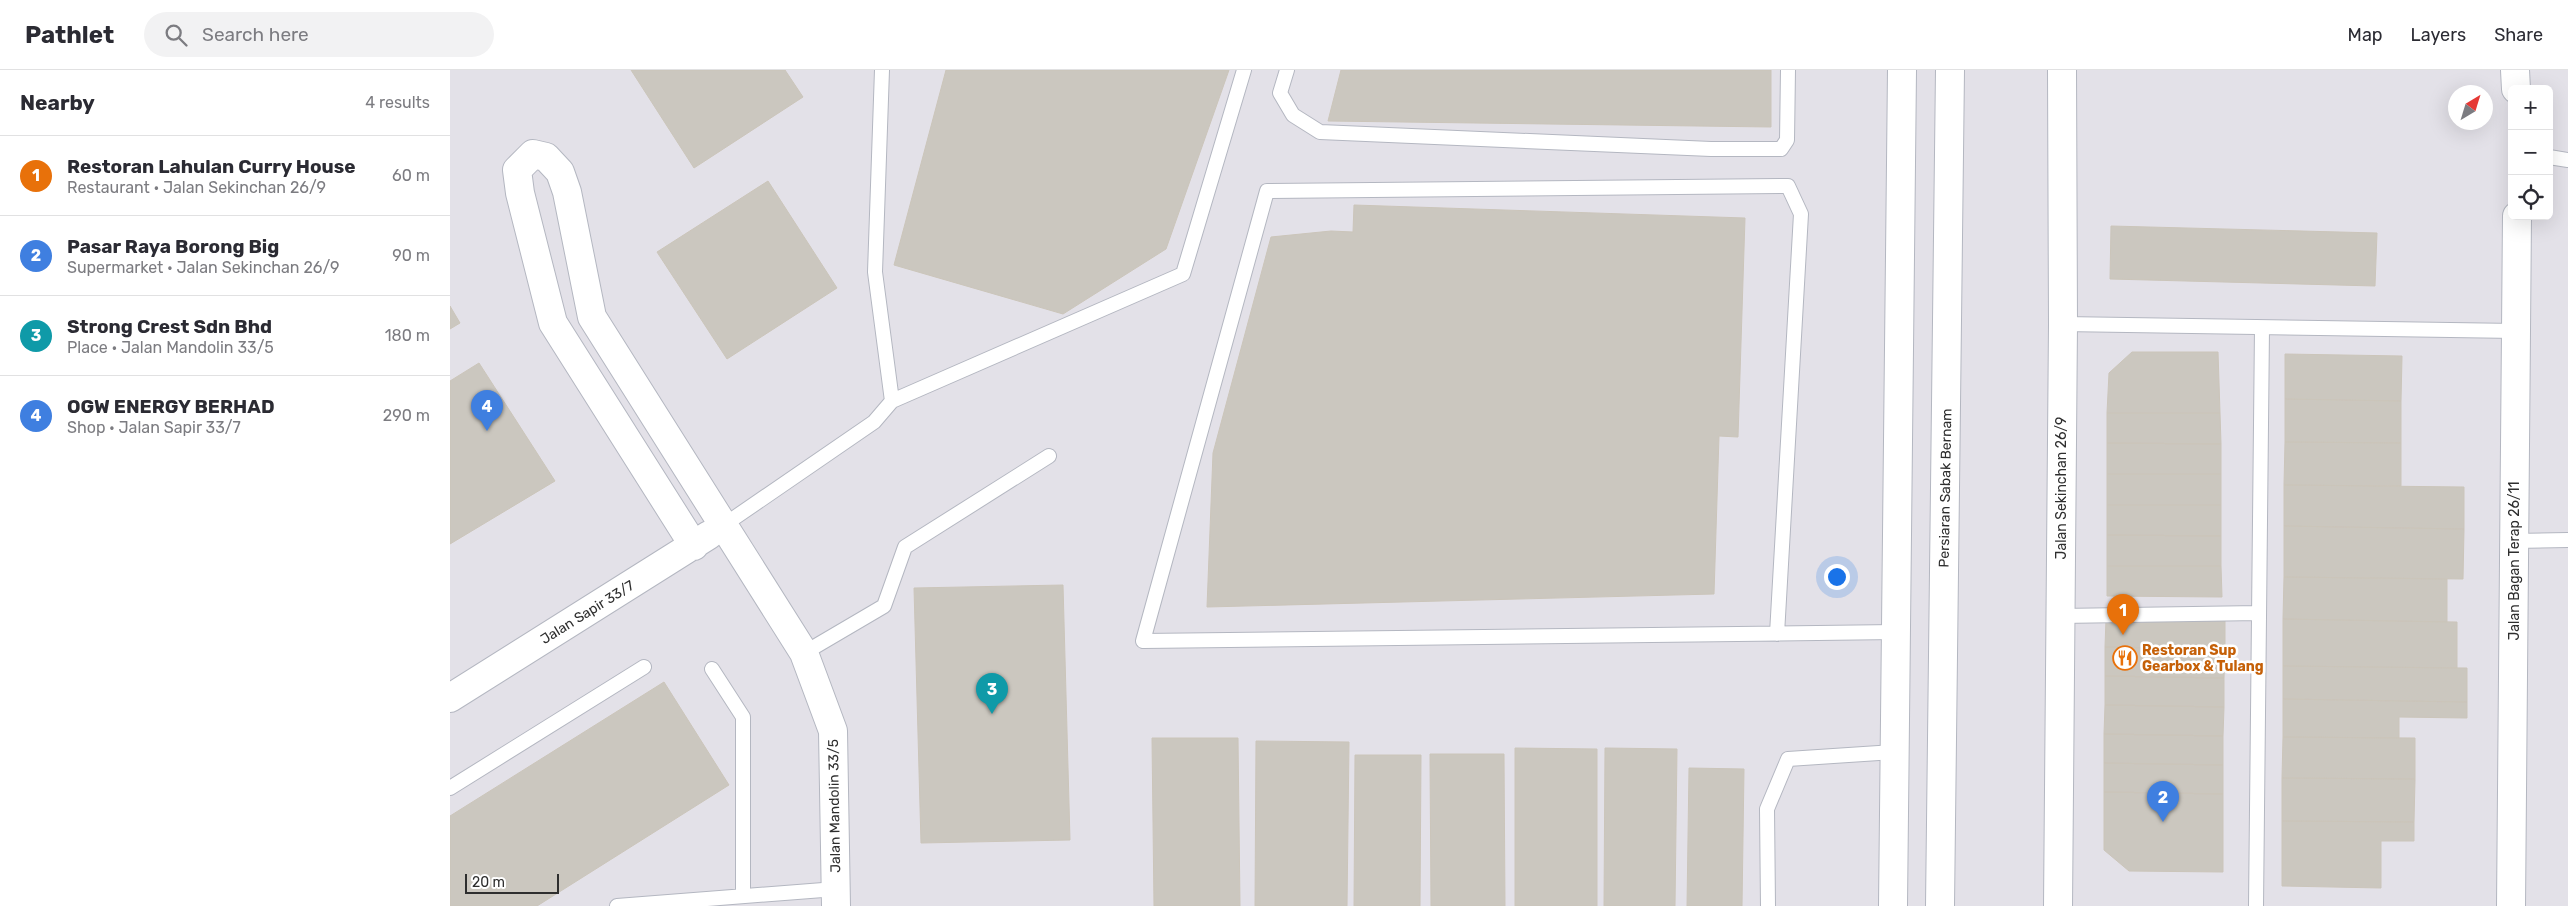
<!DOCTYPE html>
<meta charset="utf-8">
<style>
body{margin:0;font-family:Rubik,sans-serif;background:#f2f2f3;color:#2b2b33}
.controls{position:absolute;right:15px;top:15px;display:grid;overflow:hidden;border-radius:8px;box-shadow:0 5px 20px #0002}
.controls button{width:45px;height:45px;display:grid;place-items:center;padding:0;border:0;border-bottom:1px solid #e1e1e2;background:#fff;color:#2b2b33;font:25px sans-serif}
.compass{position:absolute;left:1998px;top:15px;width:45px;height:45px;border-radius:50%;background:#fff;box-shadow:0 5px 20px #0002;rotate:38deg}
.scale{position:absolute;left:15px;bottom:12px;width:94px;box-sizing:border-box;padding-left:5px;border:2px solid #2e2e2e;border-top:0;font-size:14px;line-height:18px;white-space:nowrap;color:#2e2e2e;-webkit-text-stroke:4px #fff;paint-order:stroke}
.you{position:absolute;left:1386px;top:506px;width:18px;height:18px;margin:-12px;border:4px solid #fff;border-radius:50%;background:#1a73e8;box-shadow:0 0 0 8px #1a73e833}
.badge{display:grid;place-items:center;width:32px;height:32px;border-radius:50%;background:#4264fb;color:#fff;font-size:16px;font-weight:700}
.pin{position:absolute;translate:-50% -41px;filter:drop-shadow(0 1px 2px #0008)}
.pin::after{content:'';position:absolute;top:26px;width:18px;height:15px;background:inherit;clip-path:polygon(0 0,100% 0,50% 100%)}
.list{margin:0;padding:0;list-style:none}
h2{display:flex;justify-content:space-between;align-items:center;height:65px;margin:0;padding:0 20px;font-size:21px}
h2 small{font-size:16px;font-weight:400;color:#7c7c81}
.list li{display:grid;grid-template-columns:32px 1fr auto;gap:15px;align-items:center;box-sizing:border-box;height:80px;padding:0 20px;border-top:1px solid #e1e1e2}
.list b{display:block;font-size:19px;white-space:nowrap}
.list p{margin:0;font-size:16px;white-space:nowrap;color:#7c7c81}
.list em{font-size:16px;font-style:normal;color:#7c7c81}
.icon{flex:none;width:28px;height:28px;fill:none;stroke:currentColor;stroke-width:2;stroke-linecap:round;stroke-linejoin:round}
.map{position:relative;flex:none;width:2118px;height:836px;overflow:hidden}
header{display:flex;align-items:center;gap:30px;box-sizing:border-box;height:70px;padding:0 25px;background:#fff;border-bottom:1px solid #e1e1e2}
header strong{font-size:24px}
nav{display:flex;gap:28px;margin-inline-start:auto;font-size:18px}
.search{width:350px;height:45px;background:#f2f2f3;display:flex;align-items:center;gap:12px;box-sizing:border-box;padding:0 18px;border-radius:28px;color:#7c7c81;font-size:19px}
main{display:flex}
aside{flex:1;background:#fff}
.map>svg:first-child{display:block}
.industrial{fill:#e3e1e8;fill-rule:evenodd}
.building{fill:#cbc7bf;stroke:#cbc5ba}
.lines{fill:none;stroke-linecap:round;stroke-linejoin:round}
.service-casing{stroke:#b4b7c1;stroke-width:16}
.minor-casing{stroke:#b4b7c1;stroke-width:30}
.tertiary-casing{stroke:#b4b7c1;stroke-width:30}
.service{stroke:#fff;stroke-width:14}
.minor{stroke:#fff;stroke-width:28}
.tertiary{stroke:#fff;stroke-width:28}
.labels{text-anchor:middle;stroke-width:5;stroke-linejoin:round;paint-order:stroke}
.street-label{font-size:14px;fill:#2e2e2e;stroke:#fff}
.food-label{font-size:14px;font-weight:bold;fill:#c56008;stroke:#fff;text-anchor:start}
</style>
<header>
<strong>Pathlet</strong>
<div class="search"><svg class="icon" aria-label="search" viewBox="0 0 24 24"><circle cx="10" cy="10" r="6"/><path d="M15 15l6 6"/></svg>Search here</div>
<nav><a>Map</a><a>Layers</a><a>Share</a></nav>
</header>
<main>
<aside>
<h2>Nearby<small>4 results</small></h2>
<ul class="list">
<li><span class="badge" style="background:#e8710a">1</span><div><b>Restoran Lahulan Curry House</b><p>Restaurant · Jalan Sekinchan 26/9</p></div><em>60 m</em></li>
<li><span class="badge" style="background:#3f7fe0">2</span><div><b>Pasar Raya Borong Big</b><p>Supermarket · Jalan Sekinchan 26/9</p></div><em>90 m</em></li>
<li><span class="badge" style="background:#0f9aa8">3</span><div><b>Strong Crest Sdn Bhd</b><p>Place · Jalan Mandolin 33/5</p></div><em>180 m</em></li>
<li><span class="badge" style="background:#3f7fe0">4</span><div><b>OGW ENERGY BERHAD</b><p>Shop · Jalan Sapir 33/7</p></div><em>290 m</em></li>
</ul>
</aside>
<div class="map">
<svg width="2118" height="836" viewBox="0 0 2118 836">
<rect width="100%" height="100%" fill="#efe9e1"/>
<path class="industrial" d="M0,0H2118V836H0ZM2062,19H2099V146H2062ZM2006,22H2036V52H2006Z"/>
<path class="building" d="M181,0H335L353,27L244,98Z
M496,0H779L716,179L613,244L444,195Z
M891,0H1321V57L878,51Z
M318,111L387,218L277,289L207,182Z
M904,135L1295,148L1288,367L1269,366L1264,524L757,537L763,383L821,167L881,161L903,162Z
M1661,156L1927,163L1925,216L1660,209Z
M0,236L10,253L0,259Z
M1682,282H1768L1770,343H1657L1659,303Z
M1835,284L1952,286L1951,331L1835,329Z
M29,293L105,411L0,474V311Z
M1835,329L1951,331V373L1835,372Z
M1657,343H1770L1771,374L1657,373Z
M1835,372L1951,373V416L1834,415Z
M1657,373L1771,374V404H1657Z
M1657,404H1771V435H1657Z
M1834,415L2014,417V459L1834,456Z
M1657,435H1771V466L1657,465Z
M1834,456L2014,459L2013,509L1834,507Z
M1657,465L1771,466V496H1657Z
M1657,496H1771L1772,527L1657,526Z
M1834,507L1997,509V552L1833,549Z
M613,515L620,770L471,773L464,518Z
M1656,549L1775,551V579L1655,577Z
M1833,549L2007,552V598L1833,596Z
M1655,577L1775,579L1774,608L1655,606Z
M1833,596L2017,598V632L1833,629Z
M1655,606L1774,608V637L1655,635Z
M214,612L279,715L87,836H0V746Z
M1833,629L2017,632V648L1949,647V668L1833,667Z
M1655,635L1774,637L1773,666L1654,664Z
M1654,664L1773,666V695L1654,693Z
M1833,667L1965,668V709L1832,708Z
M702,668H788L790,836H704Z
M806,671L899,672L897,836H805Z
M1065,678L1147,679V836H1065Z
M1155,678L1227,679L1225,836H1154Z
M980,684H1054L1055,836H981Z
M905,685H971L970,836H904Z
M1654,693L1773,695V724L1654,722Z
M1239,698L1294,699L1292,836H1237Z
M1832,708L1965,709L1964,752L1832,751Z
M1654,722L1773,724V802L1679,801L1654,780Z
M1832,751L1964,752V771H1931V818L1832,816Z"/>
<g class="lines">
<g class="service-casing">
<path id="service" d="M837,0L830,23L843,45L870,62L1261,79H1331L1337,70L1338,0
M2099,87L2118,90
M1613,254L2066,261
M442,331L733,204L794,0
M274,455L424,352L442,331L425,202L432,0
M2064,471L2118,470
M1610,546L1809,543
M1327,564L1351,144L1338,116L817,121L693,571L1446,562
M354,583L434,536L455,477L599,386
M262,599L293,647V825
M0,718L194,597
M167,836L386,819
M1318,836L1317,739L1338,689L1444,682
M1806,836L1812,258"/>
</g>
<g class="minor-casing">
<path id="minor" d="M2065,0L2066,19
M244,476L103,253L70,123L67,100L83,84L96,87L110,102L117,122L142,247L354,583L383,661L386,836
M0,628L259,465
M1608,836L1613,254L1612,0
M2061,836L2067,146"/>
</g>
<g class="tertiary-casing">
<path id="tertiary" d="M1443,836L1452,0
M1490,836L1500,0"/>
</g>
<use href="#service" class="service"/>
<use href="#minor" class="minor"/>
<use href="#tertiary" class="tertiary"/>
</g>
<defs>
<g id="restaurant-ring" transform="scale(1.25)"><circle r="9.5" fill="#fff" stroke="#e8710a" stroke-width="1.5"/><path d="M-5-6h1v4h1v-4h1v4h1v-4h1v5L-1.5 .5V6h-2V.5L-5-1ZM5-6V6H3V1.5H1.5Q1.5-4 5-6Z" fill="#e8710a"/></g>
</defs>
<g fill-rule="evenodd">
<use href="#restaurant-ring" x="1675" y="588"/>
</g>
<g class="labels">
<g class="street-label">
<text transform="translate(1495 418) rotate(-89)" y="5">Persiaran Sabak Bernam</text>
<text transform="translate(1611 418) rotate(-90)" y="5">Jalan Sekinchan 26/9</text>
<text transform="translate(2064 491) rotate(-90)" y="5">Jalan Bagan Terap 26/11</text>
<text transform="translate(137 542) rotate(-32)" y="5">Jalan Sapir 33/7</text>
<text transform="translate(384 736) rotate(-91)" y="5">Jalan Mandolin 33/5</text>
</g>
<g class="food-label">
<text x="1692" y="585">Restoran Sup<tspan x="1692" dy="16">Gearbox &amp; Tulang</tspan></text>
</g>
</g>
</svg>
<div class="controls">
<button>+</button>
<button>−</button>
<button><svg class="icon" aria-label="locate" viewBox="0 0 24 24"><circle cx="12" cy="12" r="6"/><path d="M12 2v4M12 18v4M2 12h4M18 12h4"/></svg></button>
</div>
<svg class="compass" viewBox="-18 -18 36 36"><path d="M0-13l5 13h-10z" fill="#e53935"/><path d="M0 13l5-13h-10z" fill="#7c7c81"/></svg>
<div class="scale">20 m</div>
<div class="you"></div>
<div class="pin badge" style="left:1673px;top:565px;background:#e8710a">1</div>
<div class="pin badge" style="left:1713px;top:752px;background:#3f7fe0">2</div>
<div class="pin badge" style="left:542px;top:644px;background:#0f9aa8">3</div>
<div class="pin badge" style="left:37px;top:361px;background:#3f7fe0">4</div>
</div>
</main>
